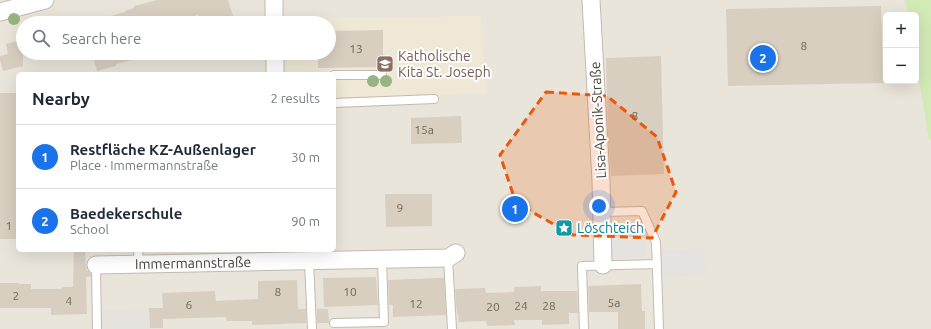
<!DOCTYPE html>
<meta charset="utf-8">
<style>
body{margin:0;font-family:Ubuntu,sans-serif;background:#f6f6f7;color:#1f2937}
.controls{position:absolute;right:12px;top:12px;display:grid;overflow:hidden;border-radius:6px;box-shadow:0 4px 16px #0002}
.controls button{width:36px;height:36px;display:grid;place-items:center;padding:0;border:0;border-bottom:1px solid #e0e1e3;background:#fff;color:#1f2937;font:20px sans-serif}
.you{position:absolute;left:599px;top:206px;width:14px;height:14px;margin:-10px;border:3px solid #fff;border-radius:50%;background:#1a73e8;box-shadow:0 0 0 6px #1a73e833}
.badge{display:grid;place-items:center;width:26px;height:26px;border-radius:50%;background:#1a73e8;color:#fff;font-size:13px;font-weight:700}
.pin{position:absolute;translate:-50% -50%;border:2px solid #fff;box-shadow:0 1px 4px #0006}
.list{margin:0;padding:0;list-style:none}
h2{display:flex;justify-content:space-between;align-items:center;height:52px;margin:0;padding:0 16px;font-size:17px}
h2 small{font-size:13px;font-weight:400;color:#747a83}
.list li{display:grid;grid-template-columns:26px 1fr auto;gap:12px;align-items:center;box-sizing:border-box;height:64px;padding:0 16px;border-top:1px solid #e0e1e3}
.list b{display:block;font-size:15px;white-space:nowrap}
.list p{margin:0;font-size:13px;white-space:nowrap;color:#747a83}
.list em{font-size:13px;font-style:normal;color:#747a83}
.icon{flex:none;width:22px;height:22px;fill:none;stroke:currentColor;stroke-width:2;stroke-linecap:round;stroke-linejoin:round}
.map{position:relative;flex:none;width:931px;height:329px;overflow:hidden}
.search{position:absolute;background:#fff;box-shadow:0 4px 16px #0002;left:16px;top:16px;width:320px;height:44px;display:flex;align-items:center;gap:10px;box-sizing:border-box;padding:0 14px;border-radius:22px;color:#747a83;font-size:15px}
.panel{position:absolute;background:#fff;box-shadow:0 4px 16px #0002;left:16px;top:72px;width:320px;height:180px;border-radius:6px}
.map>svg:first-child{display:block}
.residential{fill:#eae5da;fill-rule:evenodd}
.industrial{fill:#e6e2dd}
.education{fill:#efe8d6}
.green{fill:#d2eab5}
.parking{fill:#e5e3e0}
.building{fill:#d8cfc1}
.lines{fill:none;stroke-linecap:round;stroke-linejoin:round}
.lane-casing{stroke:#c2bbae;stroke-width:10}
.street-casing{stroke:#c2bbae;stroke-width:19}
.lane{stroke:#fff;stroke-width:8}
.street{stroke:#fff;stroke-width:17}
.tree{fill:#97b381}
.marked{fill:#e8590c;fill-opacity:0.2;stroke:#e8590c;stroke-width:3;stroke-dasharray:8 5;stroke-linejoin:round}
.labels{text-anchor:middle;stroke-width:4;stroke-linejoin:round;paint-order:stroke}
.number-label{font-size:12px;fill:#6e675b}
.education-label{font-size:14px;fill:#785e54;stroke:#fff;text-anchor:start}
.street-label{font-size:14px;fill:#4b4439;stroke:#fff}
.culture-label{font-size:14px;fill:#0d838f;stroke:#fff;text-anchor:start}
</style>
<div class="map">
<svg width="931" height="329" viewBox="0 0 931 329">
<rect width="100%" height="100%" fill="#f6f3ec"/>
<path class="residential" d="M0,0H931V329H156V309L92,329H0ZM886,15H916V81H886ZM23,23H329V53H23ZM18,74H334V250H18Z"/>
<path class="industrial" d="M156,308V329H92L93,310Z"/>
<path class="education" d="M481,16L486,93L334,99V74H287L286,53H329V23H285V19Z"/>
<path class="green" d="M905,0H931V140L929,139L916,62V15H908Z"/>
<path class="parking" d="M608,228H645V257L609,258Z
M704,248L705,275L663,277L662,250Z"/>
<path class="building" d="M157,0H228L233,16H231L233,23H200L198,15L170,23H101L100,19L125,12V11L134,8V6Z
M881,6L883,83L728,86L726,9Z
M383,30V67L318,68V53H329V31Z
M23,39V66L3,71L0,60V56L8,54L6,44Z
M92,53H139L140,58L116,64V66L97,71Z
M661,56L664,174L611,176L608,136L606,58Z
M0,93H18V239H0Z
M461,116L462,143L411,144V118Z
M385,194H432V226L386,227Z
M74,250H85L86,266L87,270L91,273V277H86L87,314L51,315V308H0V283H18L19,284H31V289H62V287H73Z
M376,277L378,305L324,307L323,278Z
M438,278H444L446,315L393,317V305H389L388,280Z
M297,280L298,309H306V323L252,325V321H227L226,317L163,319V328H150L149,308H163L162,293L215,291L216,301L258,299V281Z
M641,284L642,311H645V329H618V312H589L588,286Z
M541,286V291H577L578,313H569V324L542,325V320H514L515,325L487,326L486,321L459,322L458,314H457L455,289L485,288L486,293L514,292V287Z
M317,309H328L329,323H317Z"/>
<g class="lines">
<g class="lane-casing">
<path id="lane" d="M334,75H382
M334,103L434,99
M603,212L642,211L656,242L659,329
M138,250L139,264
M448,258L452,329
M309,261L312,329
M96,265L97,329
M334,323L384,322L382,260
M584,329L582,266L657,264"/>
</g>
<g class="street-casing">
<path id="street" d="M274,0V23
M591,0L601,181L603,265
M0,12L45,0
M275,53V74
M96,265L448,258L456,253"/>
</g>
<use href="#lane" class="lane"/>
<use href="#street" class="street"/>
</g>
<g class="tree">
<circle cx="14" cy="19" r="6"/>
<circle cx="373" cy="81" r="6"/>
<circle cx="386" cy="81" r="6"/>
</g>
<path class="marked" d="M546,92L607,96L657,137L676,192L652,238L573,235L516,203L500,155Z"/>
<defs>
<g id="school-square" transform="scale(0.9)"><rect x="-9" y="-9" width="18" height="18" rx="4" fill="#8d6e63" stroke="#fff"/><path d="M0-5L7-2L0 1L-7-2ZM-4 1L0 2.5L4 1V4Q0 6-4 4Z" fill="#fff"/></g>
<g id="sight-square" transform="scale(0.9)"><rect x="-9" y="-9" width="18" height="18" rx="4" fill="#0f9aa8" stroke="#fff"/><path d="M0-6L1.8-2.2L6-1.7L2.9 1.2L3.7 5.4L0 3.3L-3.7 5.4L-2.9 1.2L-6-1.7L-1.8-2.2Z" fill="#fff"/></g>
</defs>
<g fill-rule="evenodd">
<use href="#school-square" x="385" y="64"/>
<use href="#sight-square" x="564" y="228"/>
</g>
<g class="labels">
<g class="number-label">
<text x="804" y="50">8</text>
<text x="356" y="53">13</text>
<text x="635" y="120">8</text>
<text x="424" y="134">15a</text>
<text x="400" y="212">9</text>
<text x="9" y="230">1</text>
<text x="278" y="296">8</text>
<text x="350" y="296">10</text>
<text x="16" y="300">2</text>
<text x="69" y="305">4</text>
<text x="614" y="307">5a</text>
<text x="416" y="308">12</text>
<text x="189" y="309">6</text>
<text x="521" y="310">24</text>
<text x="549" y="310">28</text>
<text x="493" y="311">20</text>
</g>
<g class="education-label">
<text x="398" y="61">Katholische<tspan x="398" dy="16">Kita St. Joseph</tspan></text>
</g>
<g class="street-label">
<text transform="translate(598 120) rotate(-93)" y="5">Lisa-Aponik-Straße</text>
<text transform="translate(193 263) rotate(-1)" y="5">Immermannstraße</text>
</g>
<g class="culture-label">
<text x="577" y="233">Löschteich</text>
</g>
</g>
</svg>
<div class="controls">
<button>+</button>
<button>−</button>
</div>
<div class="you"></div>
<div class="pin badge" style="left:515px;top:209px">1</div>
<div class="pin badge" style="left:763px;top:58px">2</div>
<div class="search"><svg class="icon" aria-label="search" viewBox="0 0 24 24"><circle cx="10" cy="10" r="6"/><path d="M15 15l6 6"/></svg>Search here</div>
<section class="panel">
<h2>Nearby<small>2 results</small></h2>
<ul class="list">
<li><span class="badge">1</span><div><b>Restfläche KZ-Außenlager</b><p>Place · Immermannstraße</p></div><em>30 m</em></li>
<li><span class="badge">2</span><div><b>Baedekerschule</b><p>School</p></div><em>90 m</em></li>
</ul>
</section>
</div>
